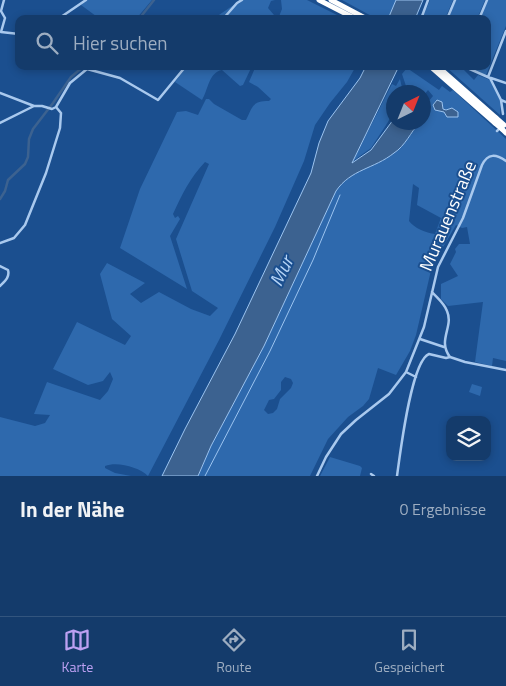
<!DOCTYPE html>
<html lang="de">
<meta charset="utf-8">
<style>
body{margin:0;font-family:"Titillium Web",sans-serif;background:#1d4271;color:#f1f3f6}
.controls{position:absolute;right:15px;bottom:15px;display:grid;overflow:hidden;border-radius:10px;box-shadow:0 2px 8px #0003}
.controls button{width:45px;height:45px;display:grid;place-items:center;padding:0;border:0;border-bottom:1px solid #33557e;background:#143b6b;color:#f1f3f6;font:25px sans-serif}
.compass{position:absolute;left:386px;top:85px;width:45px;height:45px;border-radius:50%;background:#143b6b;box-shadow:0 2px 8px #0003;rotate:43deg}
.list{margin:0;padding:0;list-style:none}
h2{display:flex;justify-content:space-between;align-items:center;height:65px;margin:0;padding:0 20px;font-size:21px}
h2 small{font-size:16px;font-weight:400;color:#9dadc1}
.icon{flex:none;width:28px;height:28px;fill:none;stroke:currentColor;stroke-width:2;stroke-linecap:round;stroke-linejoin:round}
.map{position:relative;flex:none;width:506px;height:476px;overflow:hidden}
.search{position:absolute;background:#143b6b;box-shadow:0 2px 8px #0003;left:15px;right:15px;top:15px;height:55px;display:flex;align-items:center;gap:12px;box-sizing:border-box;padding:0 18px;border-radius:10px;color:#9dadc1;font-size:19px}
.sheet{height:140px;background:#143b6b}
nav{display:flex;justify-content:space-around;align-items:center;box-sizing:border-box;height:70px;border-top:1px solid #33557e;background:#143b6b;font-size:14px;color:#9dadc1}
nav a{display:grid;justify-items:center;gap:2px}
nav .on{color:#bca0f2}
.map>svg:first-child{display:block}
.green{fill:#2e69ad;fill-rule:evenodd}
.water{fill:#3c6290;stroke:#9cc4f0}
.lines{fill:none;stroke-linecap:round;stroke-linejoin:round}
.stream{stroke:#9cc4f0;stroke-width:1}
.canal{stroke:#3c6290;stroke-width:2.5}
.minor{stroke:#a9c9ee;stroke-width:2.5}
.highway{stroke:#fff;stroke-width:5}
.highway-bridge{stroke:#fff;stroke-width:5}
.labels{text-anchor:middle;stroke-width:4;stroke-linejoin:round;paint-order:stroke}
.street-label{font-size:18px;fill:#fff;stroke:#1b4f8f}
.water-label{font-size:19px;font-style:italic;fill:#b5d3f5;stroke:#1b4f8f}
</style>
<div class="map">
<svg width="506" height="476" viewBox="0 0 506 476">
<rect width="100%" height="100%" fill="#1b4f8f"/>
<path class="green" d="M87,0H152L136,19H100L81,5Z
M241,0H275L271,1L268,8L274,15V19H213Z
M281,0H307L345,19H278L282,9Z
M342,0H396L388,19H377Z
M430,0H453L445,19H422Z
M456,0H485L477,19H448Z
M487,0H506V26L486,75L467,66H487V19H480Z
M187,66H252L243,85L240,86L222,70C209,72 208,90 202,100L175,82Z
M257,66H356L347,82L330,103L315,125L304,161L275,227L219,340L148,476C139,467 117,461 105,466V468L115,473L131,476H0V417L35,426L45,423L50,415L34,414L47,382L100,400L108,391L113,379L110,372L103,381L88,385L53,369L77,322L125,345L131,336L112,319L100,274L107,263L145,283L130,294L141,303L159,292L191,309L210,316L218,308L192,291L176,239L209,164L205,162C190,178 182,194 173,214L175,218L178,216L180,219L170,236L187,289L120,248L140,189L177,112L186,111L198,115L206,99H209L214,104L242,120H246C253,106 252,101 269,101L271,99L258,87L249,82L255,68Z
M445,66H460L474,80L478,75L490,80L501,102L500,115Z
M407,68L439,90L442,86L450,92L453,90L506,139V361L493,358L492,366L475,362L483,302L448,306L441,299V284L458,276L450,264L456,252L455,249L459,244H470L467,227L462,228L456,225L432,266L416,335L410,351L396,375L378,368L369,399L363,406L348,417L328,439L310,476H198L211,446L264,346L336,191C352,169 373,168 394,153C405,146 412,132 419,123L424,122V113L429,109L424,104V100L428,102L433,96L428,90L424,95V92H408L402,74ZM436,100L442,102L443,109L446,110L451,108L458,112V117H447L444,112L435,110L433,105ZM413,184L419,188L417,205L441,218L435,234C426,233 414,228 409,221ZM285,377L291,379L293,383L291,388L280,399L277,409L273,413L268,414L264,410L269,400L274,399L281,390V382Z
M400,79L403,92H394L393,112L388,122L371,148L353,161L392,84L396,86Z
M472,384L482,387L480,396L469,392Z
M330,457L360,466L362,468L360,476H320Z"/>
<path class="water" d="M396,0H423L415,19H388Z
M366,66H399L352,163L371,150L393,120L394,122L419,123C411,132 405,146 394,153C374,169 351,169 336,191L264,346L211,446L198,476H162L185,429L235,334L311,173L319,143L328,121L360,78Z
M437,100L442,102L443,109L446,110L452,108L458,112V117H447L444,112L435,110L433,105Z"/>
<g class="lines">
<path class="stream" d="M205,476L270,351L313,260L340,195"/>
<path class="canal" d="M139,19L154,0
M0,199L5,191L8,180L25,164L28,157L29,139L33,129L53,103L71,77L84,66"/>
<path class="minor" d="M58,19L86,0
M223,19L237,3L242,0
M421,19L428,0
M447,19L455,0
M479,19L487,0
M1,32L5,18L1,11L4,0
M1,32L19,34
M463,66L490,78L501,100L503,114
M488,77L506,31
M491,78L506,83
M0,93L34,106
M501,100L506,102
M56,107L70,83L87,69L120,78L158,100L186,66
M0,123L34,106H42L52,109L56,107
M497,131L498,130
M0,243L14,238L25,225L46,173L60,128L61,113L56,107
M0,266L8,270C10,277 5,281 0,286
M432,292C437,298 444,303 447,311C454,327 437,340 450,357L465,362L506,370
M420,339L444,347
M406,372L416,377
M371,474L374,476
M317,476L326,457L341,434L356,420L389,394L406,372L424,327L438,267L463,218L482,165C488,153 496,154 506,161
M397,476C400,455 411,361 429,354L446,358L450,357"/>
<path class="highway" d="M319,0L356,19
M331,0L367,19
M430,66L495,123
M437,66L496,118
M502,129L506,133"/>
<path class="highway-bridge" d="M496,118L504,125
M495,123L502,129"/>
</g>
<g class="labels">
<g class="street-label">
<text transform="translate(448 216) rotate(-67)" y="6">Murauenstraße</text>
</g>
<g class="water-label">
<text transform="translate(281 271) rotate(-64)" y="7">Mur</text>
</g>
</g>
</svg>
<div class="controls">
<button><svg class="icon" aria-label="layers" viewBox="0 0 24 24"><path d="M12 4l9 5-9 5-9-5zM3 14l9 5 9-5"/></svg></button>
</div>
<svg class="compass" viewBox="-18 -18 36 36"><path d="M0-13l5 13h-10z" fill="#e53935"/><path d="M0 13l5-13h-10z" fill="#9dadc1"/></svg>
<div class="search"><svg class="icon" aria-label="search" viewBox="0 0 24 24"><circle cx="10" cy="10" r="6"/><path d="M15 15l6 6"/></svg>Hier suchen</div>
</div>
<section class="sheet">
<h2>In der Nähe<small>0 Ergebnisse</small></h2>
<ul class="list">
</ul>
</section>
<nav>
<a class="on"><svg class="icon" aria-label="map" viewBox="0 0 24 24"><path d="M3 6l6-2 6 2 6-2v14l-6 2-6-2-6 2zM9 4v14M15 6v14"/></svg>Karte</a>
<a><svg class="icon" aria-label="directions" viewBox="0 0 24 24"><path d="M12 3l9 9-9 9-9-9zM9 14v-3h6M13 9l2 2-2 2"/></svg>Route</a>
<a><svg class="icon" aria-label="saved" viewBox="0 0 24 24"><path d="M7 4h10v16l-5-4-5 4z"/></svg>Gespeichert</a>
</nav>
